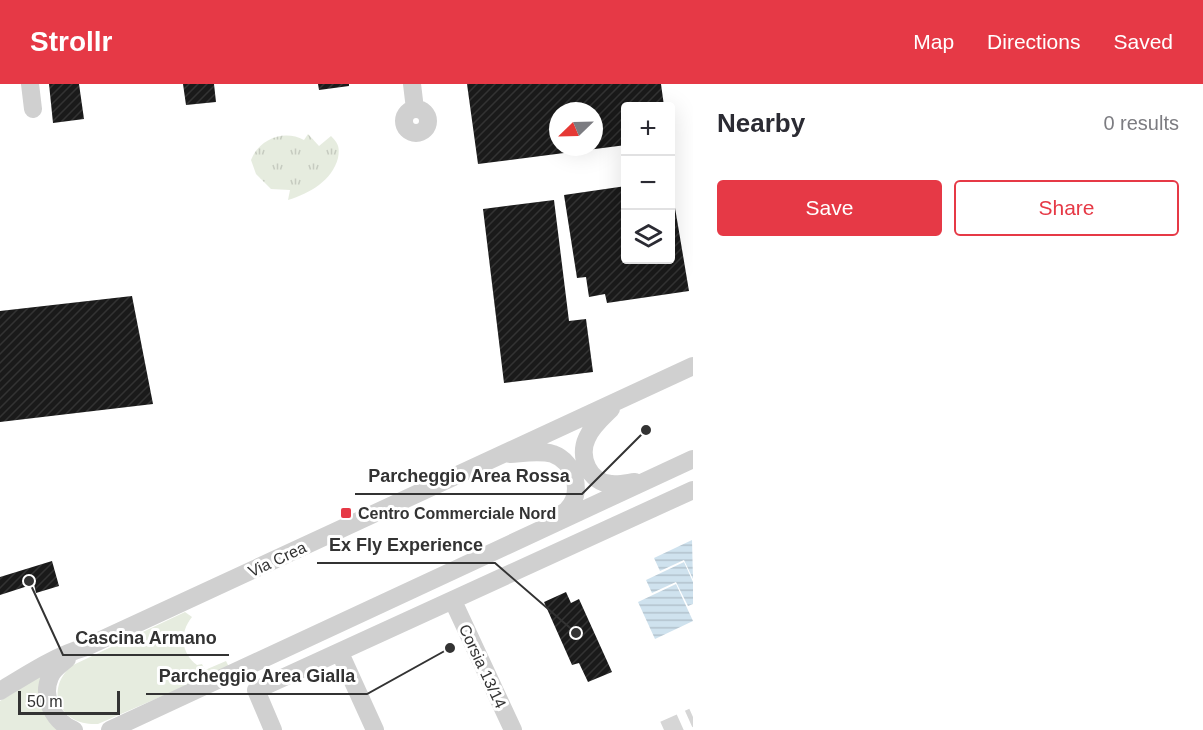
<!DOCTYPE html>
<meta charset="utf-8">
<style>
body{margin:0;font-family:Arial,sans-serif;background:#f2f2f3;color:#2b2b33}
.controls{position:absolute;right:18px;top:18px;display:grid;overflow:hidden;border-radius:6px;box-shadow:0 6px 24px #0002}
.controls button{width:54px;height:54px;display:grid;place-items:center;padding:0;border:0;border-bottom:2px solid #e1e1e2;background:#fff;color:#2b2b33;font:30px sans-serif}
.compass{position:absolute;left:549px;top:18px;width:54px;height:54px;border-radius:50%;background:#fff;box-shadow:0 6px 24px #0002;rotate:247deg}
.scale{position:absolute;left:18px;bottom:15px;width:102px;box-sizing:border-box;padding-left:6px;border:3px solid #333;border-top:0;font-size:16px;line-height:21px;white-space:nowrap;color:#333;-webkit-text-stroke:4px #fff;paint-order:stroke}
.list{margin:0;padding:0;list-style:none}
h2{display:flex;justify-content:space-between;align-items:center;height:78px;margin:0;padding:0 24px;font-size:26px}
h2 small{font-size:20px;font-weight:400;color:#7c7c81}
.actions{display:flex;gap:12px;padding:18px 24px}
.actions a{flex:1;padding:14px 0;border:2px solid #e63946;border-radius:6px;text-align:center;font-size:21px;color:#e63946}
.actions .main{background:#e63946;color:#fff}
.icon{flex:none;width:33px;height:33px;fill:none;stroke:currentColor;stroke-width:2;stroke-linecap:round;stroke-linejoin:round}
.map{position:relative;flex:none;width:693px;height:646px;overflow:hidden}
header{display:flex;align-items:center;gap:36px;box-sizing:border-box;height:84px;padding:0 30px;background:#e63946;color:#fff}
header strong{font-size:28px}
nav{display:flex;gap:33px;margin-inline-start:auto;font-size:21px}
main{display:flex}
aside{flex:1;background:#fff}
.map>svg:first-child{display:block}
.grass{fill:#e6ecdf}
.park{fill:url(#park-tufts)}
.water{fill:url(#water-rules)}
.building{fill:url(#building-hatch);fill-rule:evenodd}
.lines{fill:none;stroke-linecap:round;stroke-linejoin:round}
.minor-tunnel{stroke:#d6d6d6;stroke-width:18;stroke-dasharray:18 9;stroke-linecap:butt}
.minor{stroke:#d0d0d0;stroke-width:18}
.poi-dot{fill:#e63946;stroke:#fff;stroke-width:2}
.labels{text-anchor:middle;stroke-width:6;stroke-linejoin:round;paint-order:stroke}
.poi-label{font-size:16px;font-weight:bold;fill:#333;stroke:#fff;text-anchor:start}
.street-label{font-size:16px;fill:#333;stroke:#fff}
.leader{fill:none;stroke:#333;stroke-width:2}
.callout-dot{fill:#333;stroke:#fff;stroke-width:2}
.callout-label{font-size:18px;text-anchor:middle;font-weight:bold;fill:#333;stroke:#fff;stroke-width:6;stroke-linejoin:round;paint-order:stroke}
</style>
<header>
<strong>Strollr</strong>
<nav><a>Map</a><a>Directions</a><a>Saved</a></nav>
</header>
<main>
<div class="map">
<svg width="693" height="646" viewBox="0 0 693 646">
<defs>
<pattern id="park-tufts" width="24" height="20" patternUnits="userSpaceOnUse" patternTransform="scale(1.5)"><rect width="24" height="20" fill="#e6ecdf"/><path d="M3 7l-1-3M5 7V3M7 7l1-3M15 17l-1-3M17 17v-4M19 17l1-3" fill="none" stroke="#c6cbc0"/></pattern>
<pattern id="water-rules" width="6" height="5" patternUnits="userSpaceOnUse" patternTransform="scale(1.5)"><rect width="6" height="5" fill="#cfe2ee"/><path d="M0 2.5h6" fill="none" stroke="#b2c2cd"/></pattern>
<pattern id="building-hatch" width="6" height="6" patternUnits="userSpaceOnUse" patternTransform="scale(1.5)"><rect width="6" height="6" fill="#1a1a1a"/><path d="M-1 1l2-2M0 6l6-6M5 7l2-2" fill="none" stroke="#333"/></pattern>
</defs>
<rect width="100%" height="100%" fill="#fff"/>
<path class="grass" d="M185,528L192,533C179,549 181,569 197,581L202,580L205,586L226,577L229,583L98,640C62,642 43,609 71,582Z
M45,589L59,646H0V617Z"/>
<path class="park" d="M308,50L319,62L331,52C338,59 340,63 338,74C332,97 310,109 288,116L290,106L271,105L256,90L251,76C259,55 284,45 304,56Z"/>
<path class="water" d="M692,456L693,495L684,476L660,487L654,474Z
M684,478L693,498V520L688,522L676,498L652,509L646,496Z
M676,500L693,537L655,555L638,518Z"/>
<path class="building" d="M49,0H79L84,35L53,39Z
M183,0H214L216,18L186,21Z
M318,0H349V2L319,6Z
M467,0H661L664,22H626V61L478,80ZM558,27H594V63H558Z
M670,94L689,207L607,219L605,210L589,213L586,193L577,194L564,111L626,102V176H670Z
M554,116L569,237L586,235L593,288L504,299L483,125Z
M132,212L153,320L0,338V227Z
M52,477L59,502L36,509L34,500L0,511V493Z
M566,508L571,519L579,515L612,588L588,598L579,579L572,581L544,518Z"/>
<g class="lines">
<path class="minor-tunnel" d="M664,646L693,633"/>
<path class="minor" d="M30,0L33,25
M412,0L415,25
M404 37a12 12 0 1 1 24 0a12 12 0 1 1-24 0Z
M611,325C602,334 592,342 587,354C578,373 589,398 611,400C619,401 627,399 635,398
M510,370C524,369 540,366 553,370C575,378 584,409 567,426C564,429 559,431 555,434
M453,517L513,646
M340,569L375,646
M67,575C60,581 53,585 50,593C41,614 54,638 74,646
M0,607C28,590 55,572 86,563L693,282
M110,646L693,375
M273,646L256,606L693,406"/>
</g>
<rect class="poi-dot" x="340" y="423" width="12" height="12" rx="3"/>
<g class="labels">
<g class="poi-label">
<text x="358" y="435">Centro Commerciale Nord</text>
</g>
<g class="street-label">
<text transform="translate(277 475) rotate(-25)" y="6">Via Crea</text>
<text transform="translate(483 582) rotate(65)" y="6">Corsia 13/14</text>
</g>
</g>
<path class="leader" d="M646 346L582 410H355M576 549L495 479H317M29 497L63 571H229M450 564L367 610H146"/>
<g class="callout-dot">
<circle cx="646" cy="346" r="6"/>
<circle cx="576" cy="549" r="6"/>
<circle cx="29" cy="497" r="6"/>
<circle cx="450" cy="564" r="6"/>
</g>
<g class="callout-label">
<text x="469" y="398">Parcheggio Area Rossa</text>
<text x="406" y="467">Ex Fly Experience</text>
<text x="146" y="560">Cascina Armano</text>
<text x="257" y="598">Parcheggio Area Gialla</text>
</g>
</svg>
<div class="controls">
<button>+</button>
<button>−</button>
<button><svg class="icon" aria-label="layers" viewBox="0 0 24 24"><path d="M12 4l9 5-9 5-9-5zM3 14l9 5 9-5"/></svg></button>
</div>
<svg class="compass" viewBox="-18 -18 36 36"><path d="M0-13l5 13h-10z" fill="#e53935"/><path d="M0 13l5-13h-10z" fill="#7c7c81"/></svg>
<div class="scale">50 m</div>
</div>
<aside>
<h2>Nearby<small>0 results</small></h2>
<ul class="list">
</ul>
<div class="actions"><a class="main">Save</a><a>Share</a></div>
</aside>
</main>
